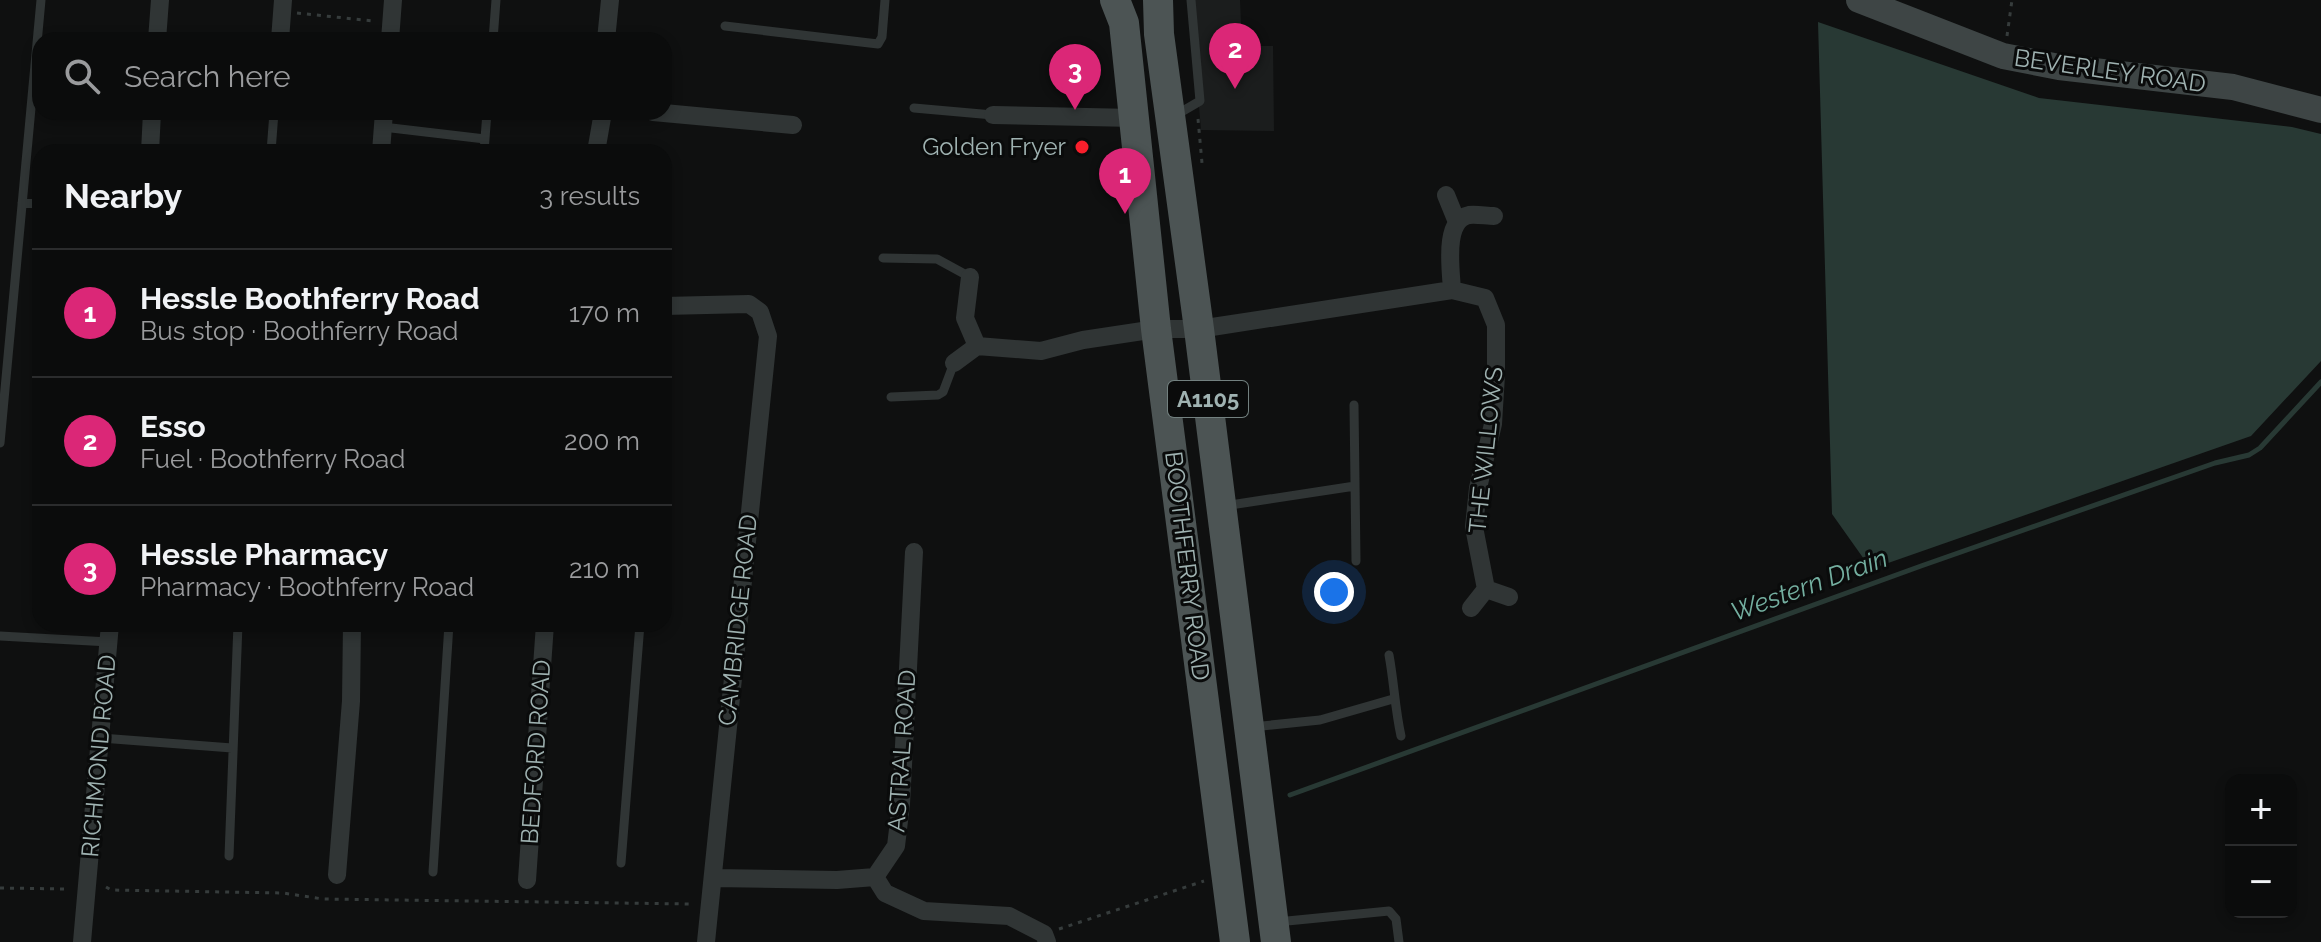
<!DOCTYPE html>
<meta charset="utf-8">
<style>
body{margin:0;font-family:Raleway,sans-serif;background:#191a1a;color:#f1f3f6}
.controls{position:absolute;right:24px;bottom:24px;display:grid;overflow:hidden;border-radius:16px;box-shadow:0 4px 12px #0003}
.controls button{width:72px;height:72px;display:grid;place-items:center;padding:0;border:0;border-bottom:2px solid #2b2c2d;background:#0b0c0c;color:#f1f3f6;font:40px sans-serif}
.you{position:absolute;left:1334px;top:592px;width:28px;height:28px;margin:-20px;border:6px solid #fff;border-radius:50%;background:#1a73e8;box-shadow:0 0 0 12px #1a73e833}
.badge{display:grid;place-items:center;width:52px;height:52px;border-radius:50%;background:#db2777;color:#fff;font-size:26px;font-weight:700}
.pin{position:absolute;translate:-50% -66px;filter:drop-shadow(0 2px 4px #0008)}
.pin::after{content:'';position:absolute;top:42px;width:28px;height:24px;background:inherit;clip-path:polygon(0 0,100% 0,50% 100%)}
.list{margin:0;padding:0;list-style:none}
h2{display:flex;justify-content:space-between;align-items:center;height:104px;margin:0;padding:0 32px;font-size:34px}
h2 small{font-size:26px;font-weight:400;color:#9a9b9d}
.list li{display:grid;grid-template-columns:52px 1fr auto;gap:24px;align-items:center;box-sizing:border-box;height:128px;padding:0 32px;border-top:2px solid #2b2c2d}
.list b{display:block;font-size:30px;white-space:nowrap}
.list p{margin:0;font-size:26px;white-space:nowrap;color:#9a9b9d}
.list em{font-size:26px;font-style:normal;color:#9a9b9d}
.icon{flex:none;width:44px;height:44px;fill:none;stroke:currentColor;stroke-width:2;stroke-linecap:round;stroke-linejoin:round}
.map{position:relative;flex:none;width:2321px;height:942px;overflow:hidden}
.search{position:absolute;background:#0b0c0c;box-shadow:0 4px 12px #0003;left:32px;top:32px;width:640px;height:88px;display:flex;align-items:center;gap:20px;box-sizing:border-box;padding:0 28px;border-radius:24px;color:#9a9b9d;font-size:30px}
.panel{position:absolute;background:#0b0c0c;box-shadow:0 4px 12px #0003;left:32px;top:144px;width:640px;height:488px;border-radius:24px}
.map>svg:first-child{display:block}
.built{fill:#1b1d1d}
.water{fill:#283934}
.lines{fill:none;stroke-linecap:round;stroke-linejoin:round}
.stream{stroke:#283934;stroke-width:5}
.path{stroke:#363c3c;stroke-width:3;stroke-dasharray:4 6;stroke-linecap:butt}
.lane{stroke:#303535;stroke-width:9}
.street{stroke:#303535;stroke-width:18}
.secondary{stroke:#3e4545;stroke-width:26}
.primary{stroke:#4c5454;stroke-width:30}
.poi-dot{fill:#f81f2c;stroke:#0a0b0b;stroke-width:3}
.labels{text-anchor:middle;stroke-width:6;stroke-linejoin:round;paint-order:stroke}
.shield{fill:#0a0b0b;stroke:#72807f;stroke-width:2}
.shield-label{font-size:22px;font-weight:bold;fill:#9fb2b1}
.street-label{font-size:24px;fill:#9fb2b1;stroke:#0a0b0b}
.poi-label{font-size:24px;fill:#9fb2b1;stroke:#0a0b0b;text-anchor:end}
.water-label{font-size:26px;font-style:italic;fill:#74afa0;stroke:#0a0b0b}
</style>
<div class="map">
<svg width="2321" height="942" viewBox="0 0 2321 942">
<rect width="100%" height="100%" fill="#0f1010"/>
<path class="built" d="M1190,0H1240L1242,46H1273L1274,131L1201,130Z"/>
<path class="water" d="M1818,22L2039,98L2292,127L2321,134V361L2251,436L1871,569L1832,514Z"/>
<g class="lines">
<path class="stream" d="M1290,795L1921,566L2215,463L2249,455L2260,448L2321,382"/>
<path class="path" d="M297,13L373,21
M2007,36L2012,0
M1198,119L1202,163
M106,887L111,890L283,893L323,899L692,904
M0,888L68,889
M1059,929L1204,881"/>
<path class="lane" d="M725,26L878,44L882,37L885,0
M493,40L496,0
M914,108L993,115
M1176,115L1200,101L1191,0
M383,127L485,139
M271,152L274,112
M484,152L487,112
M22,203L40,204
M883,258L937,259L970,277
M891,397L938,395L943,392L954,363
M1354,405L1356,561
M0,443L41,0
M1224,506L1355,486
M0,636L109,642
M1389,655C1394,682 1395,709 1401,736
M1252,727L1320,720L1393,699
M101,738L232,748
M229,856L238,624
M621,863L640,624
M433,872L449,624
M1277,922L1389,911L1396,919L1399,942"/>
<path class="street" d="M157,40L160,0
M280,40L283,0
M390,40L393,0
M606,40L610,0
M653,112L793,125
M993,115L1134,118
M150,152L152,112
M381,152L384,112
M596,152L603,112
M1446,195L1457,222
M970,277L965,318L977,346L1041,351L1083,340L1156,329H1199L1452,290L1485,298L1496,325V375L1493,424L1478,488L1474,527L1486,589
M1452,290C1451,270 1443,220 1469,215C1476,214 1487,216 1494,216
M664,306L749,304L760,312L768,336L706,942
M954,363L977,346
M1471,608L1486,589L1509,597
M337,875L351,701L352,624
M875,877L896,846L901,804L914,552
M875,877L885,893L924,911L1009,916L1044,934L1047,942
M713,878L837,880L875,877
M527,880L545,624
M82,942L110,624"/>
<path class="secondary" d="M1859,0L2003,56L2059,67L2233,87L2321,110"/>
<path class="primary" d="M1115,0L1124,23L1156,329L1235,942
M1158,0L1159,34L1199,329L1276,942"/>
</g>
<circle class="poi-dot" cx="1082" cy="147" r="8"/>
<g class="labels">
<rect class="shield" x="1168" y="381" width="80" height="36" rx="6"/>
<g class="shield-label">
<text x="1208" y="407">A1105</text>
</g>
<g class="street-label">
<text transform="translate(2110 71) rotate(8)" y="8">BEVERLEY ROAD</text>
<text transform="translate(1486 450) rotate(-84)" y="8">THE WILLOWS</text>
<text transform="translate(1187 566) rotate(83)" y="8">BOOTHFERRY ROAD</text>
<text transform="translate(738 620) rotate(-84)" y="8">CAMBRIDGE ROAD</text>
<text transform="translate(902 751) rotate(-86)" y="8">ASTRAL ROAD</text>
<text transform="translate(536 752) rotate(-86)" y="8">BEDFORD ROAD</text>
<text transform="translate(99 756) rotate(-85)" y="8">RICHMOND ROAD</text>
</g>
<g class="poi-label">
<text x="1066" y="155">Golden Fryer</text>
</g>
<g class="water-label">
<text transform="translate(1809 585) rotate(-20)" y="9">Western Drain</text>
</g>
</g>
</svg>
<div class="controls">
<button>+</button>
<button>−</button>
</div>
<div class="you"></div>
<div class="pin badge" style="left:1125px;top:214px">1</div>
<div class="pin badge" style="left:1235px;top:89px">2</div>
<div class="pin badge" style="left:1075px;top:110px">3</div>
<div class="search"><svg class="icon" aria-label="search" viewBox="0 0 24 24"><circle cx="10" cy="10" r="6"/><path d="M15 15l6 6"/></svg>Search here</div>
<section class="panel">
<h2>Nearby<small>3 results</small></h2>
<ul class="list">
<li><span class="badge">1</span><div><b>Hessle Boothferry Road</b><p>Bus stop · Boothferry Road</p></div><em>170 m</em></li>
<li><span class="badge">2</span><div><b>Esso</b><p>Fuel · Boothferry Road</p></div><em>200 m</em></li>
<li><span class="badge">3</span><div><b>Hessle Pharmacy</b><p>Pharmacy · Boothferry Road</p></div><em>210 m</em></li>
</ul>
</section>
</div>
